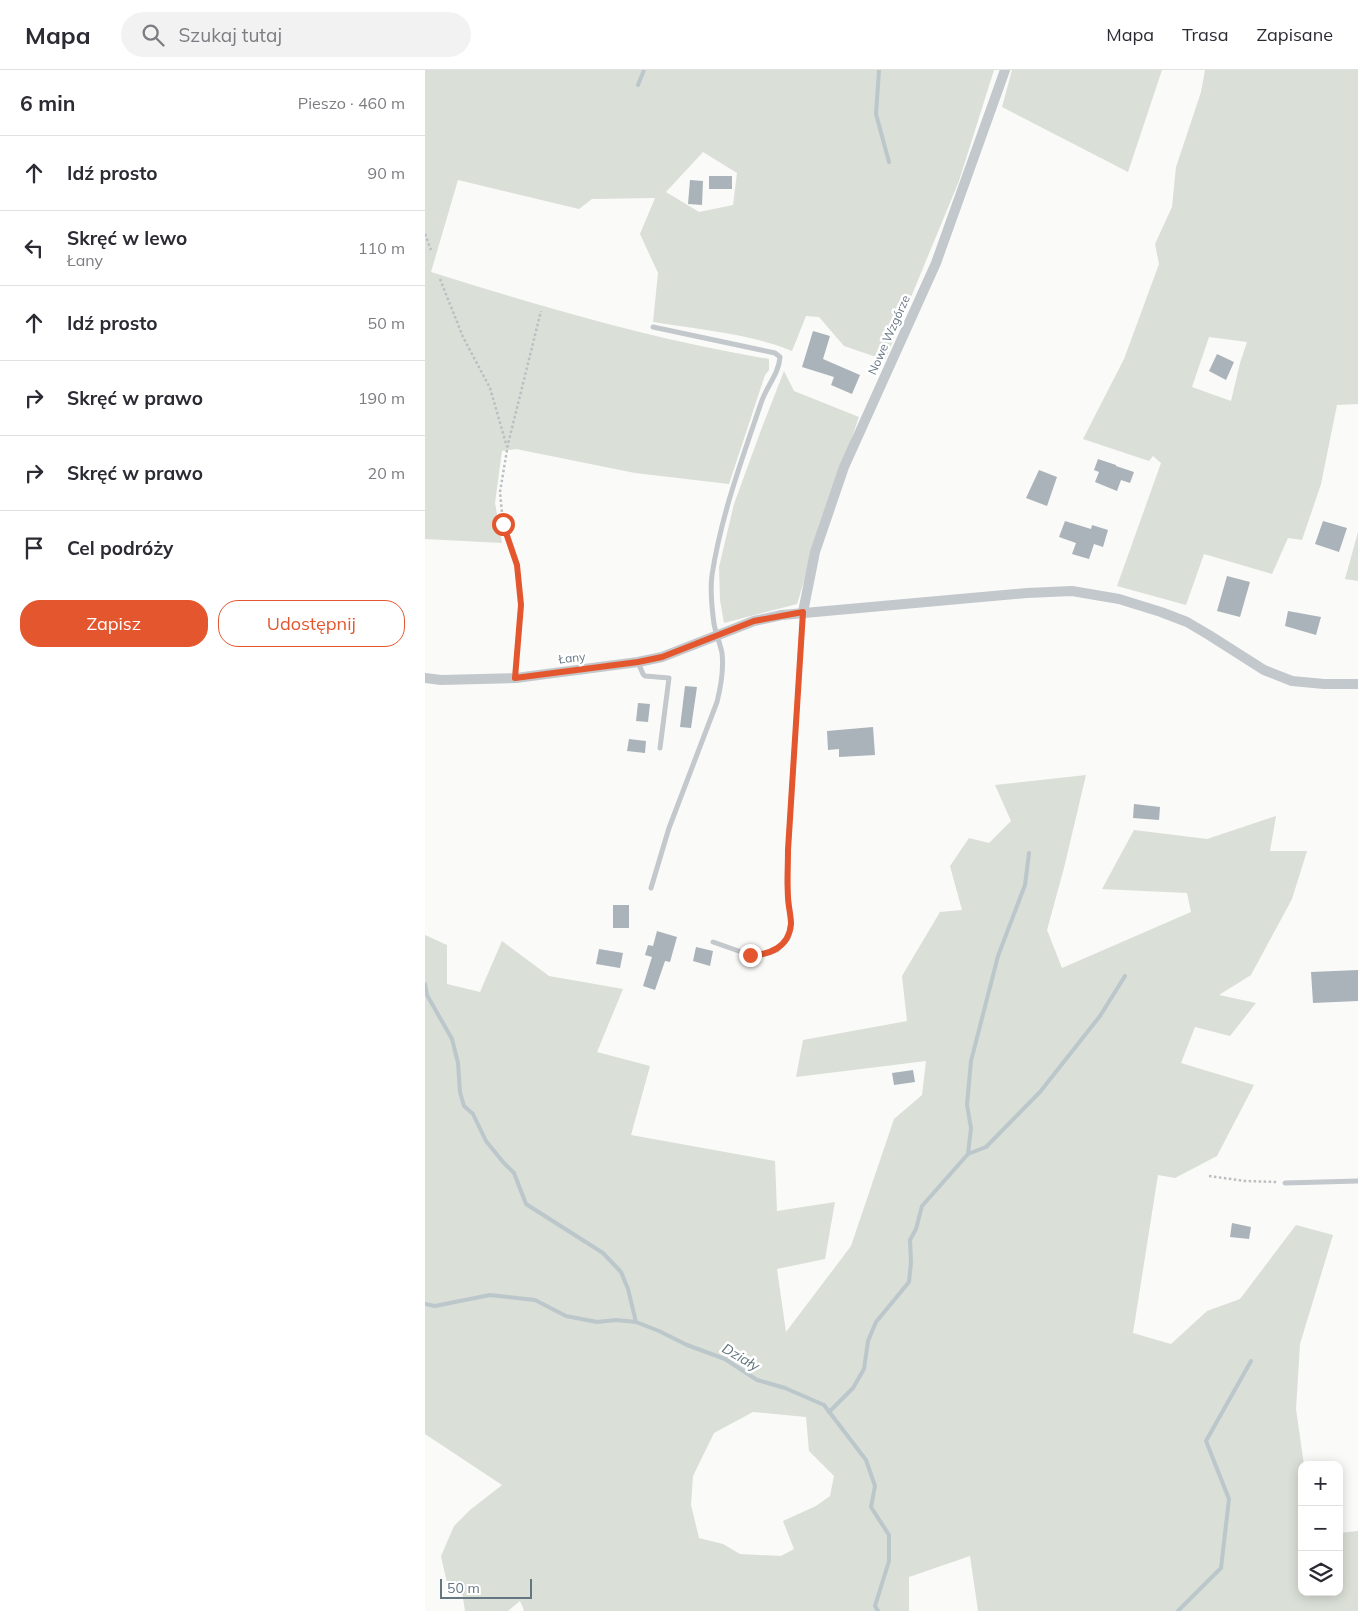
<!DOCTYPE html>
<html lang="pl">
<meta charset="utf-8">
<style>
body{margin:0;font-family:Mulish,sans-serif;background:#f2f2f3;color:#2b2b33}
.controls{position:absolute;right:15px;bottom:15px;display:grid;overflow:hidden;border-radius:10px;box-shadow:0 2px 12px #0003}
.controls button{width:45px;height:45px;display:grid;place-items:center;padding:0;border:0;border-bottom:1px solid #e1e1e2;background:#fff;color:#2b2b33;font:25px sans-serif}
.scale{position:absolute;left:15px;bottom:12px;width:92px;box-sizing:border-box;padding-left:5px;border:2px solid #657683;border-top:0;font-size:14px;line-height:18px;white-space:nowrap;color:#657683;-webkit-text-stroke:4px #fff;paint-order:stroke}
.stop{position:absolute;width:15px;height:15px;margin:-11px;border:4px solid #e4572e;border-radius:50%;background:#fff}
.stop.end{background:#e4572e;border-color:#fff;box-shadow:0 1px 5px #0008}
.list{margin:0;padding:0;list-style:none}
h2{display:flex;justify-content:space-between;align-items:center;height:65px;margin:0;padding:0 20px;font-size:21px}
h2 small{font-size:16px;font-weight:400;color:#7c7c81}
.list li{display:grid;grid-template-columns:32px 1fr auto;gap:15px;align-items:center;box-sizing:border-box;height:75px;padding:0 20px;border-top:1px solid #e1e1e2}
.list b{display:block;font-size:19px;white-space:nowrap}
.list p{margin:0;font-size:16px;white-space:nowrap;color:#7c7c81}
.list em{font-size:16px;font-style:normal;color:#7c7c81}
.actions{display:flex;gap:10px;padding:15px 20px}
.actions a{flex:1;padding:11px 0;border:1px solid #e4572e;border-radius:20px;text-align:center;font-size:18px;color:#e4572e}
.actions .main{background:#e4572e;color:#fff}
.icon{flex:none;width:28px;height:28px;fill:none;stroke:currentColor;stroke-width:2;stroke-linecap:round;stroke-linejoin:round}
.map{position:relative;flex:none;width:933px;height:1541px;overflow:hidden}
header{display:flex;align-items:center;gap:30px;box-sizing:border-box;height:70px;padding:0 25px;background:#fff;border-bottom:1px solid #e1e1e2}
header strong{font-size:24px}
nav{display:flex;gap:28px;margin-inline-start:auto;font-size:18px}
.search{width:350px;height:45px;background:#f2f2f3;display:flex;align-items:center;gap:12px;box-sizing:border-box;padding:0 18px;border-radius:28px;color:#7c7c81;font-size:19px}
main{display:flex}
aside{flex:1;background:#fff}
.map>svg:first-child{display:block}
.green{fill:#dadfd7;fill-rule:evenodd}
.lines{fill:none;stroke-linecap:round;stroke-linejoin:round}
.stream{stroke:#bbc7cb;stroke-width:4}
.building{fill:#aab3b9}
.path{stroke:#bbbfc2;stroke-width:2.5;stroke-dasharray:2.5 2.5;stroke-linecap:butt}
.service{stroke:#c3c8cc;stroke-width:5}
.minor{stroke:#c3c8cc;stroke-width:10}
.route{stroke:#e4572e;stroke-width:6}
.labels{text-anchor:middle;stroke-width:5;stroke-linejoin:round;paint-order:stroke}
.street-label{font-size:12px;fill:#657683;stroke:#fff}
.water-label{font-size:14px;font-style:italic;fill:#60757c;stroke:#fff}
</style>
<header>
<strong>Mapa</strong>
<div class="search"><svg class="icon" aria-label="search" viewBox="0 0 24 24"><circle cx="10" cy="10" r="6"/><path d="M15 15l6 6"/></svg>Szukaj tutaj</div>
<nav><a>Mapa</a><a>Trasa</a><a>Zapisane</a></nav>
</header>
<main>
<aside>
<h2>6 min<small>Pieszo · 460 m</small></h2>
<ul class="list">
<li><svg class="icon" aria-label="ahead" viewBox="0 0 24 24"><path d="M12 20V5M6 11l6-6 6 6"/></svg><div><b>Idź prosto</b></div><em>90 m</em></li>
<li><svg class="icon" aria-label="left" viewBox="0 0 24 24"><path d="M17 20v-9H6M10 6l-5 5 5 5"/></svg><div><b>Skręć w lewo</b><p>Łany</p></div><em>110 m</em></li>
<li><svg class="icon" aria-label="ahead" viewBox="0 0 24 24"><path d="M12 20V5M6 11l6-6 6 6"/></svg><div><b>Idź prosto</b></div><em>50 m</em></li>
<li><svg class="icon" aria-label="right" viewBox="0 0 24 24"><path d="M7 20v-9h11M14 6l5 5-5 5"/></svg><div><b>Skręć w prawo</b></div><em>190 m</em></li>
<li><svg class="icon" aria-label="right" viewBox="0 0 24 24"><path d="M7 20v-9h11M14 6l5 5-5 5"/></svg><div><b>Skręć w prawo</b></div><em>20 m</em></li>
<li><svg class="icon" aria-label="arrive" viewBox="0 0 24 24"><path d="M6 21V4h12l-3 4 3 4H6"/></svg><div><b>Cel podróży</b></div></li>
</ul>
<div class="actions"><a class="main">Zapisz</a><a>Udostępnij</a></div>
</aside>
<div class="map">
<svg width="933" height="1541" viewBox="0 0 933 1541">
<rect width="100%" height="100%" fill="#fafaf8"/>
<path class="green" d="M0,0H569L534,111L460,290L419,276L394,247L381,246L367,281C327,264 271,259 228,252L233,203L215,164L230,128L167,129L154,139L33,110L6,202C117,237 230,270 344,289V300L340,305L304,414L210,403L91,379L77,381L70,433L77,473L0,469ZM278,82L312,103L308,135L274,142L241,122Z
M587,0H737L703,102L577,37Z
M780,0H933V334L912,335L896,414L877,470L863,468L847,504L779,484L761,535L692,516L736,393L728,386L724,391L658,369L699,289L734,194L730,174L747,137L751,97L776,22ZM784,267L822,272L815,293L806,331L767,317Z
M359,301L369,321L434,347L392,468L372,534L299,553L295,530L294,497L309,434L336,360Z
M933,462V511L920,509Z
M661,705L639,798L622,860L637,898L766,842L762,823L677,819L709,760L782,769L851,746L845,781H882L867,829L826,905L794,925L831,933L805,966L770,957L756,993L829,1015L792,1086L750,1108L733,1105L708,1263L746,1274L782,1241L815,1229L871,1155L908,1165L875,1274L871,1339L879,1395H877V1522H914V1463L933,1461V1541H553L545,1486L484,1507V1541H98L99,1540L95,1531L83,1541H40L37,1522L22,1513L16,1486L29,1456L45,1440L77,1415L0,1364V865L22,875V914L55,922L77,871L124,906L198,919L172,982L225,996L206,1065L350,1091L352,1141L410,1132L400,1189L352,1199L361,1262L426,1176L469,1049L497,1025L501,991L371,1007L378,970L482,951L477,906L515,842L537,840L525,796L544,768L564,773L586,751L570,715ZM328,1342L381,1347L384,1381L409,1406L405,1426L391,1436L358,1451L369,1479L356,1486L315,1484L298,1474L274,1468L266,1435L268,1406L289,1363Z"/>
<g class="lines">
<path class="stream" d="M454,0L451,44L464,92
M213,15L219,0
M0,914L2,925L27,969L33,993L35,1022L39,1036L48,1044L61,1071L78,1092L89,1103L101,1134L178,1183L196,1202L203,1219L211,1252
M543,1084L561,1077L615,1022L675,946L700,906
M0,1234L10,1236L65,1225L110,1230L141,1246L172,1252L191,1250L211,1252L234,1261L262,1275L300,1289L332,1310L360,1318L399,1335L441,1390L450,1416L446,1437L464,1465V1491L450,1536L453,1541
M404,1342L428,1318L439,1299L443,1271L451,1252L484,1212L486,1192L485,1170L491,1159L497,1136L543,1084L546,1058L542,1035L546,991L573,886L600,815L604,783
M753,1541L796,1498L804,1429L781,1371L826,1291"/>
</g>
<path class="building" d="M284,106H307V119H284Z
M265,110L278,111L277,135L263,134Z
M388,261L405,266L398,289L435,305L427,324L406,315L409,307L377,297Z
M792,284L809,292L801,310L784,301Z
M673,389L691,395V396L709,402L705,413L696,410L692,421L670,412L674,402L669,400Z
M614,400L632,407L622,436L601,428Z
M640,451L666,459L667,455L683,460L678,477L669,474L664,489L647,484L651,473L634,467Z
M898,451L922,458L914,482L890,474Z
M802,506L825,512L815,547L792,541Z
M863,541L896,547L891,565L860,556Z
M260,616L272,617L266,658L255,657Z
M213,633L225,634L223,652L211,651Z
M448,657L450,685L414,687V679L403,680L402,661Z
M204,669L221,671L220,683L202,681Z
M709,734L735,737L734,750L708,748Z
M188,835H204V858H188Z
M232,861L252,867L245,892L240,891L230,920L218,916L227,887L220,885L223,875L228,876Z
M271,877L288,881L285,896L268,891Z
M174,879L198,883L195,898L171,894Z
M933,900V931L888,933L886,902Z
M488,1000L490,1012L469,1015L467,1003Z
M807,1153L826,1157L824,1169L805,1167Z"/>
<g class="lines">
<path class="path" d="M0,164L6,180
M15,209L38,267L65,318L82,377
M90,599L96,535L92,495L84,475L78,454L75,422L83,374L116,241
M784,1106L820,1111L852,1112"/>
<path class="service" d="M213,592L218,604L220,606L244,608L235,678
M226,818L244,758L292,632C296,616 299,600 297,583C295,573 291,564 289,554C287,539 285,519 287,505C296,446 317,389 336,333C341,317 354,304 355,287L350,283L228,257
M288,872L325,885H338L352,880L363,868L366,853L362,813L363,780L378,542
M860,1113L933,1111"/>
<path class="minor" d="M378,542L390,482L419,397L511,193L580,0
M0,608L16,610L91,608L213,592L237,587L329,551L357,545L602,523L647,521L694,529L736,542L762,552L784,565L839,600L867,611L899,614H933"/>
</g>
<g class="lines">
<path class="route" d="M78,454L92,495L96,535L90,608L213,592L237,587L329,551L378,542L363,780C363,795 362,811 363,827C363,835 366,845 366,854C364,877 345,885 325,885"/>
</g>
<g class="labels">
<g class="street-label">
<text transform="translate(464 265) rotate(-66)" y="4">Nowe Wzgórze</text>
<text transform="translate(147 588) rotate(-6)" y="4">Łany</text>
</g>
<g class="water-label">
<text transform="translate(316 1287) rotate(30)" y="5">Działy</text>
</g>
</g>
</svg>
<div class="controls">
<button>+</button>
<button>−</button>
<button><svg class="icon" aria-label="layers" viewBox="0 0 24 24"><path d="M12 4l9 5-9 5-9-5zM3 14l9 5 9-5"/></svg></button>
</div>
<div class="scale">50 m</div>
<div class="stop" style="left:78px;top:454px"></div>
<div class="stop end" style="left:325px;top:885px"></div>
</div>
</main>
